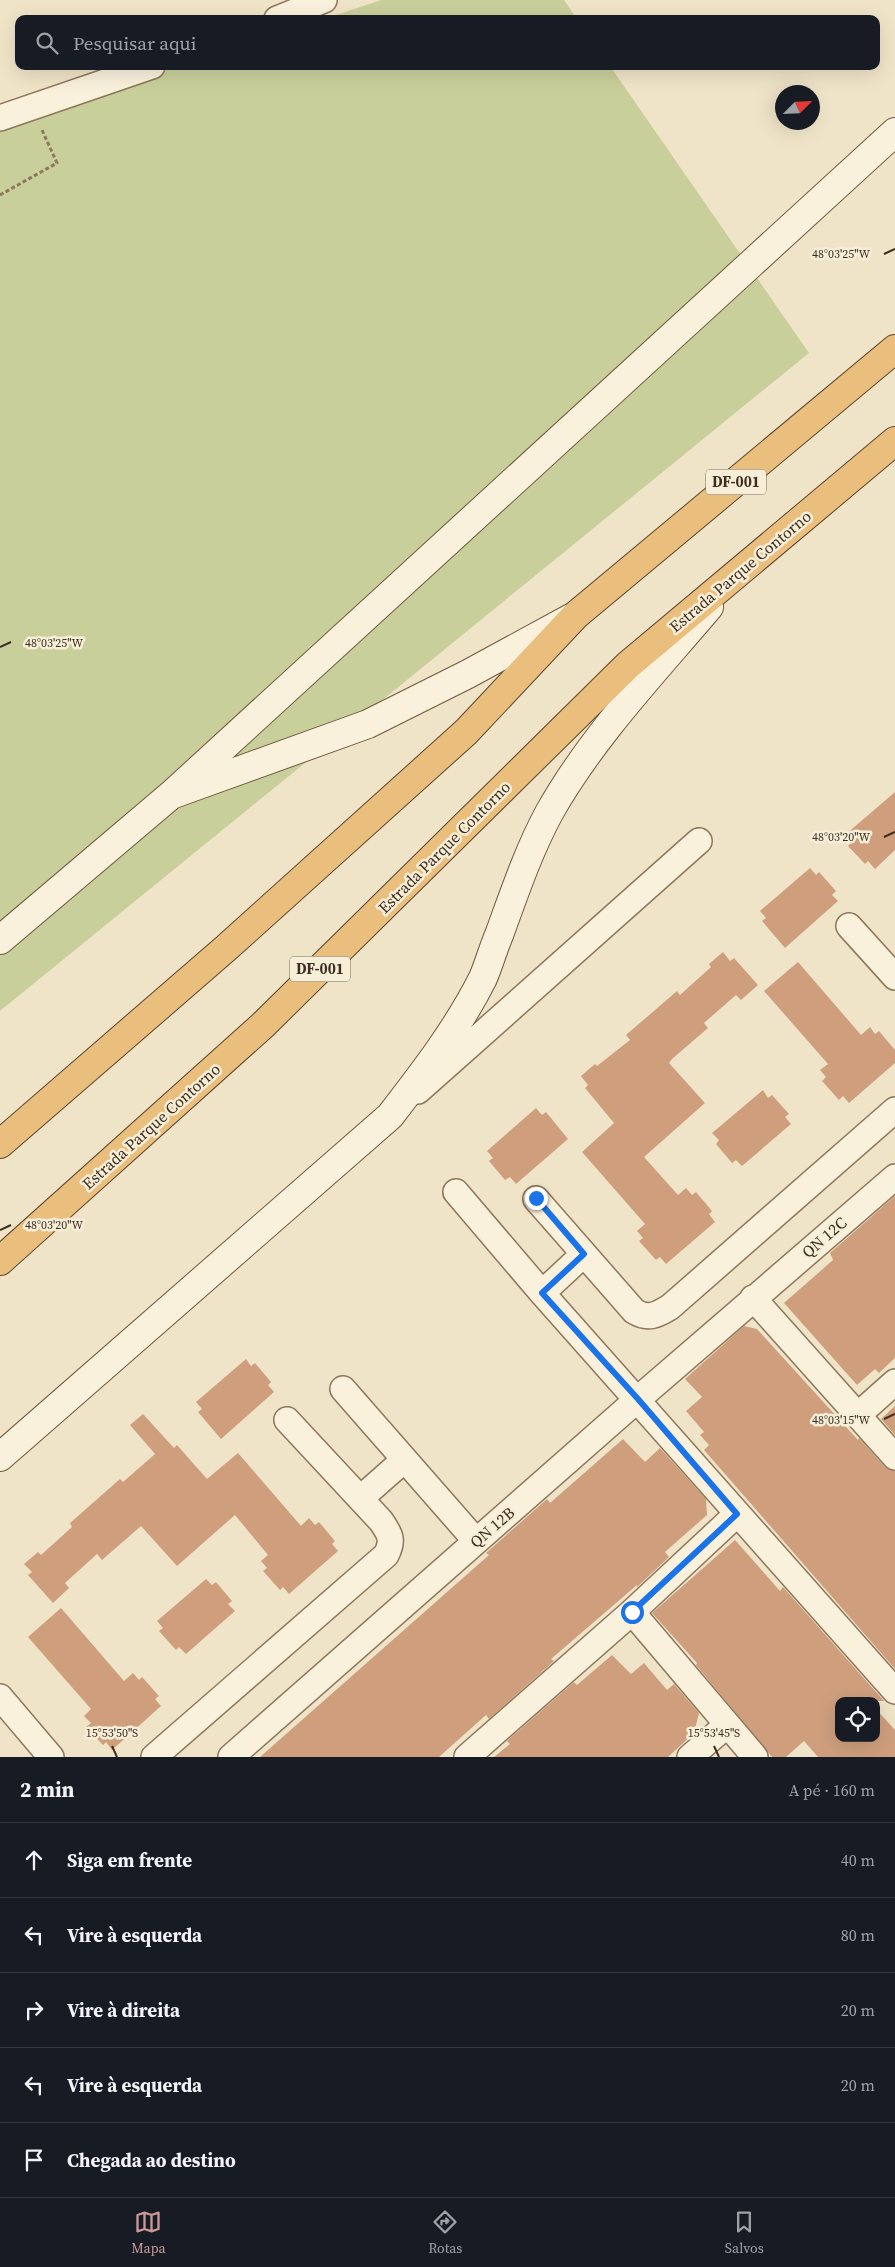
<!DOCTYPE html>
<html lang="pt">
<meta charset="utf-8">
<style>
body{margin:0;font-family:"Source Serif 4",serif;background:#242831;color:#f1f3f6}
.controls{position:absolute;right:15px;bottom:15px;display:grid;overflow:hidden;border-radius:10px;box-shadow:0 5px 20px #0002}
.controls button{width:45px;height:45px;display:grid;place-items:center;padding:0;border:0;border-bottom:1px solid #363941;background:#171b24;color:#f1f3f6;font:25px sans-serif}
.compass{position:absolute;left:775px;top:85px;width:45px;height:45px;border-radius:50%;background:#171b24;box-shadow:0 5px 20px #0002;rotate:66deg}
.stop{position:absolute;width:15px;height:15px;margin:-11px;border:4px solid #1a73e8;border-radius:50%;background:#fff}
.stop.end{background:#1a73e8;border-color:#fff;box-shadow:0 1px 5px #0008}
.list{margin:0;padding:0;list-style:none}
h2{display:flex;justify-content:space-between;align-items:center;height:65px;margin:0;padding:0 20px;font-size:21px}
h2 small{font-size:16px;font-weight:400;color:#9ea1a6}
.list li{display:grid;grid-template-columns:32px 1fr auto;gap:15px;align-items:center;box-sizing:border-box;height:75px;padding:0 20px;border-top:1px solid #363941}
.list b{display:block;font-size:19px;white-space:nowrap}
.list em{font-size:16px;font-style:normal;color:#9ea1a6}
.icon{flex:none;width:28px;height:28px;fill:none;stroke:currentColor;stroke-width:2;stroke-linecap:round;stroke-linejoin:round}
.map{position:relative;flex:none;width:895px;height:1757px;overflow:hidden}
.search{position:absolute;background:#171b24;box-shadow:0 5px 20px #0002;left:15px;right:15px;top:15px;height:55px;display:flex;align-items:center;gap:12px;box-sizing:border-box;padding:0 18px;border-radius:10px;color:#9ea1a6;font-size:19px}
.sheet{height:440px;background:#171b24}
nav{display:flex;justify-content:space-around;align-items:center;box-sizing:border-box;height:70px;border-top:1px solid #363941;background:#171b24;font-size:14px;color:#9ea1a6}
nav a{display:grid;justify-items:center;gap:2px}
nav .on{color:#cc999b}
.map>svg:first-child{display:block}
.green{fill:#c9cf9b}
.building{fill:#cf9f7d}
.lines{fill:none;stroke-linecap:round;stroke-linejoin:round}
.minor-casing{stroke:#8d765c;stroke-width:28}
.secondary-casing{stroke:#6f573f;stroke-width:30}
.trunk-casing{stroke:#5b4430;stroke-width:30}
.path{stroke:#8d765c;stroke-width:3;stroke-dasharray:4 2.5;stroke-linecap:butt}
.minor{stroke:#faf1dc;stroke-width:25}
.secondary{stroke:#faf1dc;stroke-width:28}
.trunk{stroke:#eabe7c;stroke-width:28}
.route{stroke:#1a73e8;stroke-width:6}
.ticks{fill:none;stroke:#3d2e20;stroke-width:2}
.labels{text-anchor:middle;stroke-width:5;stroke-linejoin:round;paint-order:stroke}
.shield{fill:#f7eed8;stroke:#756857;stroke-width:1}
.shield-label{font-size:15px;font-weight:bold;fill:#3d2e20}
.street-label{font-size:16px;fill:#3d2e20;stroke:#f7eed8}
.ticks-label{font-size:12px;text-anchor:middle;fill:#3d2e20;stroke:#f7eed8;stroke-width:5;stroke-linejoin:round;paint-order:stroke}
</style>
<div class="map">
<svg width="895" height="1757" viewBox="0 0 895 1757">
<rect width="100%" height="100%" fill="#f0e4c8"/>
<path class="green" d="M381,0H564L577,19H324Z
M179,66H610L809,353L0,1011V125Z"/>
<path class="building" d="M895,792V850L875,869L868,861L865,864L848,846L852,842L845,835Z
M810,868L816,875L819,872L836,891L832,895L838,901L785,948L762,921L766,918L760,911Z
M723,952L730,961L734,958L758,985L741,1000L736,995L704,1023L708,1028L672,1059L669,1063L705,1103L644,1157L678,1195L686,1188L692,1195L696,1192L712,1211L709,1214L715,1222L666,1264L660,1257L656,1260L639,1241L643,1238L637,1231L645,1224L582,1152L614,1123L585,1088L588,1085L581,1076L595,1064L597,1066L630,1040L626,1035L677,991L680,995L711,967L709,964Z
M798,962L861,1035L870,1027L875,1034L879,1031L895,1050V1063L849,1103L843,1096L839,1100L822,1081L826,1077L820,1070L828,1064L764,991Z
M763,1090L768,1098L772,1095L789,1114L785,1117L791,1124L742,1166L736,1160L732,1163L716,1144L719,1140L712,1133Z
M536,1108L542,1115L546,1112L568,1139L516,1184L510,1177L505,1180L489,1161L493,1158L487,1151Z
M895,1196V1358L879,1373L875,1369L857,1385L784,1303L833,1260L830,1253Z
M744,1326L757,1329L858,1440L859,1438L885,1467L895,1471V1669L704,1450L709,1445L700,1435L704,1432L686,1411L702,1397L685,1379Z
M246,1359L251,1366L255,1363L271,1382L268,1385L274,1392L221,1439L198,1412L202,1409L196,1402Z
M895,1406V1435L881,1419Z
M143,1414L174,1448L177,1445L207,1479L238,1453L301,1526L309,1518L315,1525L319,1522L335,1541L332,1544L338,1551L289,1594L283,1587L280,1590L263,1571L267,1568L261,1561L268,1555L235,1515L177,1566L141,1526L102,1560L97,1554L65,1583L69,1588L53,1603L28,1575L32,1572L24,1564L38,1552L41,1555L72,1527L70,1523L120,1479L123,1482L155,1454L130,1425Z
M623,1439L645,1462L660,1448L706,1499L707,1515L665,1552L669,1557L637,1587V1585L551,1659L554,1661L489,1719L486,1715L439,1757H260L489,1555L486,1553L547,1499L550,1503Z
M735,1540L780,1591L783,1587L884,1701H839V1738H876V1709L895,1730V1757H818L804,1741L786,1757H772L696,1665L697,1663L652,1613Z
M206,1579L212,1585L216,1582L232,1601L228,1604L235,1611L186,1654L179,1647L176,1650L159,1631L163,1628L157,1621Z
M61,1608L124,1681L133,1673L139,1680L142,1677L159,1696L155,1699L161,1706L112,1750L106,1742L103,1745L86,1727L91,1723L84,1716L91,1709L28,1637Z
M612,1655L631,1674L644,1663L667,1690L674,1684L699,1713L694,1733L668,1757H494L510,1744L507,1741L574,1682L577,1685Z"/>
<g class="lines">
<g class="minor-casing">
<path id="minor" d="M277,19L324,0
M0,118L152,66
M849,926L895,977
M418,1091L699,841
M456,1192L542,1293L895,1691
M536,1199L634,1311C648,1320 657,1315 670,1307L895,1110
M542,1293L584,1254
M753,1298L895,1457
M343,1389L476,1541
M858,1415L895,1382
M361,1498L404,1460
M632,1612L755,1757
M0,1697L51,1757
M154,1757L386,1555C394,1540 390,1534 381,1521L287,1420
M231,1757L638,1399L895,1177
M467,1757L632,1612L737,1514
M690,1757L727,1725"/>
</g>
<g class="secondary-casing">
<path id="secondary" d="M171,795L895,132
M0,940L171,795L368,724L468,674L571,618
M0,1457L390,1116C424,1072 458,1028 483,978C489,964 493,949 499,935C514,894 528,852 549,813C591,738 653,673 709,607"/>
</g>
<g class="trunk-casing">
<path id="trunk" d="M0,1144L225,949L466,732L576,615L895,349
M0,1261L263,1025L628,665L895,441"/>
</g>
<path class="path" d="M0,195L57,163L42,130"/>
<use href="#minor" class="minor"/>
<use href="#secondary" class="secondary"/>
<use href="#trunk" class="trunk"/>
</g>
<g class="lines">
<path class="route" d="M536,1198L584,1254L542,1293L638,1399L737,1514L632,1612"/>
</g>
<path class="ticks" d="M884,254L895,249M0,647L11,642M884,837L895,832M0,1230L11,1225M884,1419L895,1414M112,1746L117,1757M714,1746L719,1757"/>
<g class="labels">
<g class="shield">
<rect x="706" y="469.5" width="60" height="25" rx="4"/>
<rect x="290" y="956.5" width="60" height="25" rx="4"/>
</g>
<g class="shield-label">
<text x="736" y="487">DF-001</text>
<text x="320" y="974">DF-001</text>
</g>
<g class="street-label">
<text transform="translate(740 571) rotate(-40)" y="6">Estrada Parque Contorno</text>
<text transform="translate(444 847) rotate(-45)" y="6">Estrada Parque Contorno</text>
<text transform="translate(151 1126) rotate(-42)" y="6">Estrada Parque Contorno</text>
<text transform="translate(824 1237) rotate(-41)" y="6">QN 12C</text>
<text transform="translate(492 1527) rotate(-41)" y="6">QN 12B</text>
</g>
</g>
<g class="ticks-label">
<text x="841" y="258">48°03'25"W</text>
<text x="54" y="647">48°03'25"W</text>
<text x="841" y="841">48°03'20"W</text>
<text x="54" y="1229">48°03'20"W</text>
<text x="841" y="1424">48°03'15"W</text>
<text x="112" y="1737">15°53'50"S</text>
<text x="714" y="1737">15°53'45"S</text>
</g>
</svg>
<div class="controls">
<button><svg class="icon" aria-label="locate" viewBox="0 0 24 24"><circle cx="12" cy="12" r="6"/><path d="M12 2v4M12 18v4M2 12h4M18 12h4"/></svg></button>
</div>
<svg class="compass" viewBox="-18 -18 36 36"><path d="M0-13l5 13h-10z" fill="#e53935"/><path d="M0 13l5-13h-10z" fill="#9ea1a6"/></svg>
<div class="stop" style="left:632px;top:1612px"></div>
<div class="stop end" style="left:536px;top:1198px"></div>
<div class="search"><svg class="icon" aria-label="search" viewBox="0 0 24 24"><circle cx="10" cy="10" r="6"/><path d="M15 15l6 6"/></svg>Pesquisar aqui</div>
</div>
<section class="sheet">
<h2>2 min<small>A pé · 160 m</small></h2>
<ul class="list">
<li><svg class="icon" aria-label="ahead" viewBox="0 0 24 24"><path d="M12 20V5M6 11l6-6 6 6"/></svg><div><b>Siga em frente</b></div><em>40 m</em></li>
<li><svg class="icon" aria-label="left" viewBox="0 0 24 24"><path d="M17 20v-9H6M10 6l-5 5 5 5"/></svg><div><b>Vire à esquerda</b></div><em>80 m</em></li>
<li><svg class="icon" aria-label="right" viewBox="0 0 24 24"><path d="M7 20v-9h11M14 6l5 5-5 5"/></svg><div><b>Vire à direita</b></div><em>20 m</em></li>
<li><svg class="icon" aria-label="left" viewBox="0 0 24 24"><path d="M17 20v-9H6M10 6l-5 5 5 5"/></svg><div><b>Vire à esquerda</b></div><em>20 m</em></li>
<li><svg class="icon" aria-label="arrive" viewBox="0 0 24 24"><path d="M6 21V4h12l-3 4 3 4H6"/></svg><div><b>Chegada ao destino</b></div></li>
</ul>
</section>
<nav>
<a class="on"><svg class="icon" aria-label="map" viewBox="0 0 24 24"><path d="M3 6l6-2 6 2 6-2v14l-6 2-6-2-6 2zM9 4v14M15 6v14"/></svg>Mapa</a>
<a><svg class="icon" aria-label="directions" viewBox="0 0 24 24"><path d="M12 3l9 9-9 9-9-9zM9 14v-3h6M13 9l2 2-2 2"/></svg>Rotas</a>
<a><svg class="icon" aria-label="saved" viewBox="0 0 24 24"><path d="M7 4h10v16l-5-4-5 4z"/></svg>Salvos</a>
</nav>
